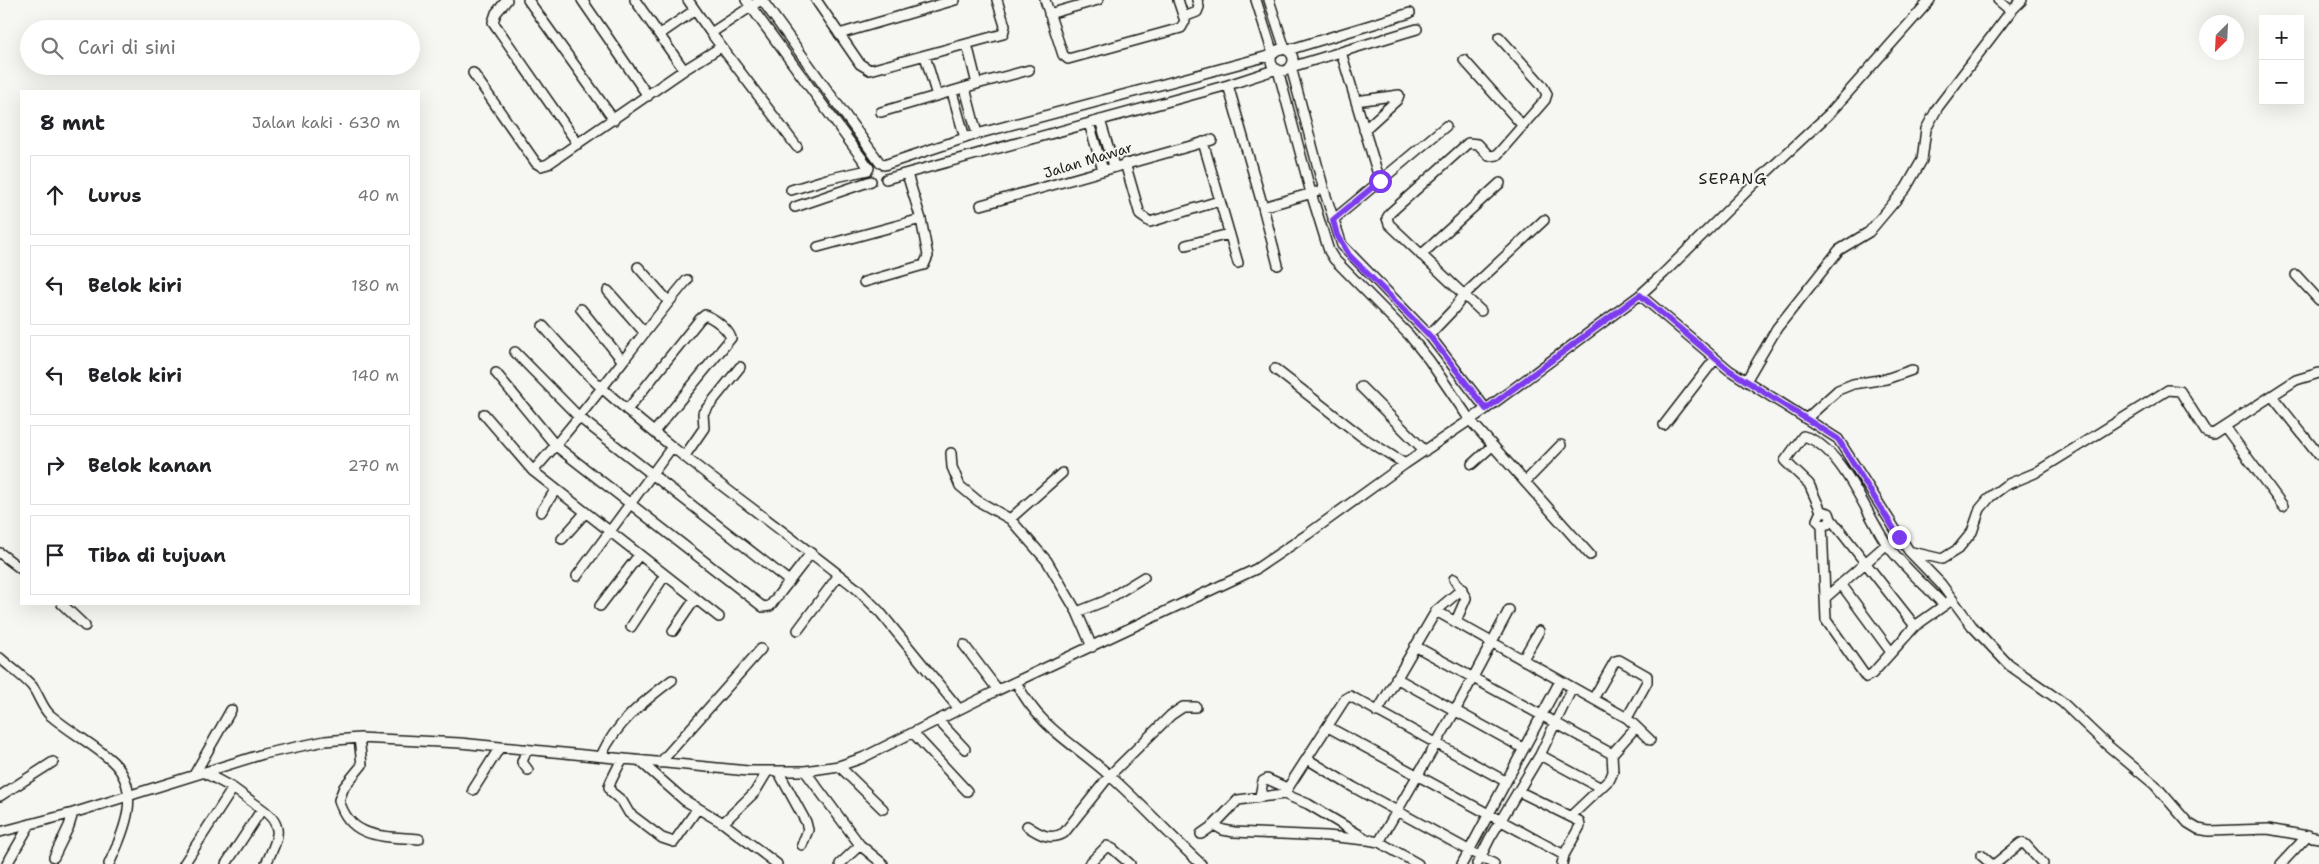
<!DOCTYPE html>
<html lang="id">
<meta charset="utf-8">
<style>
body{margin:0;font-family:"Shantell Sans",sans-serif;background:#f2f2f2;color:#202124}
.controls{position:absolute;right:15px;top:15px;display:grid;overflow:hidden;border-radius:0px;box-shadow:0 5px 20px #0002}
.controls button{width:45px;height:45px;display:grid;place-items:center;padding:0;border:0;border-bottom:1px solid #e0e0e0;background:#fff;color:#202124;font:25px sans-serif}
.compass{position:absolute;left:2199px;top:15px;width:45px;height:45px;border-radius:50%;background:#fff;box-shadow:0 5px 20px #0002;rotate:204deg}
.stop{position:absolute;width:15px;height:15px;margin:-11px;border:4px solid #7c3aed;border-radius:50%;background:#fff}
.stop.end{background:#7c3aed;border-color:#fff;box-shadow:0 1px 5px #0008}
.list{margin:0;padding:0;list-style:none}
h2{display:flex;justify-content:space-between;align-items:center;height:65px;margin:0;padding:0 20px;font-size:21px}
h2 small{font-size:16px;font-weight:400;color:#757577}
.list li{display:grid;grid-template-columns:32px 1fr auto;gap:15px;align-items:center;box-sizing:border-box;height:80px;margin:0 10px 10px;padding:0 10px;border:1px solid #e0e0e0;border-radius:0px}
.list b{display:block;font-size:19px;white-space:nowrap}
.list em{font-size:16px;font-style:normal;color:#757577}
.icon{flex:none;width:28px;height:28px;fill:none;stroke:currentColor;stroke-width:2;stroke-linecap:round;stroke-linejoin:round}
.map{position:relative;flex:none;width:2319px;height:864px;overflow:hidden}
.search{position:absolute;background:#fff;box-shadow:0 5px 20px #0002;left:20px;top:20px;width:400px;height:55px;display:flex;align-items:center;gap:12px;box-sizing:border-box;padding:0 18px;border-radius:28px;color:#757577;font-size:19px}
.panel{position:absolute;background:#fff;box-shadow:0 5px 20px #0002;left:20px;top:90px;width:400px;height:515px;border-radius:0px}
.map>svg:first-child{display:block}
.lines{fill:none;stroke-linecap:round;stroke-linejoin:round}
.street-casing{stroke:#1c1c1c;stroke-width:12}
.street{stroke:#f6f6f2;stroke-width:9}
.route{stroke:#7c3aed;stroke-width:6}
.labels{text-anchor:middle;stroke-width:4;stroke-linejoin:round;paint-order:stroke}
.street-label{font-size:14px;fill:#1c1c1c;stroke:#f6f6f2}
.quarter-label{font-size:16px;letter-spacing:1px;fill:#1c1c1c;stroke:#f6f6f2}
</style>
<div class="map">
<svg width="2319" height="864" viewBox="0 0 2319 864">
<rect width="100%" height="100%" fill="#f6f6f2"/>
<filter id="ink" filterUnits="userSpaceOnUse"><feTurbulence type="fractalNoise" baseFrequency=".02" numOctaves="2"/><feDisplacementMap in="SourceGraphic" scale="10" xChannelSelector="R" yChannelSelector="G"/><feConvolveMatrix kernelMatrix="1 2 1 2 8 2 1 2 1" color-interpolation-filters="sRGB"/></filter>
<g filter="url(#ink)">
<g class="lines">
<g class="street-casing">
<path id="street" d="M507,0L496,13L493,22L578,144
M528,0L614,120
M582,0L648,96
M635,0L684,70
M688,0L711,33L761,0
M746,0L869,168
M762,0L880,163
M816,0L860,64L870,70L1003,34L1005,26L997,0
M1045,0L1063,55L1068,59L1181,28L1185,21L1178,0
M1256,0L1273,54
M1269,0L1285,49
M1998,0L2011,11
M1049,14L1098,0
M1184,17L1197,12L1199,7L1197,0
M711,33L797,147
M660,34L695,10
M839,34L955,0
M967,44L977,84L1029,70
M1271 60a11 11 0 1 1 22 0a11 11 0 1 1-22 0Z
M1288,50L1410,13
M925,56L937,96
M1464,60L1523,126
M1291,67L1324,190L1342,245L1429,335L1486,409
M1291,67L1417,29
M1278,70L1311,193L1329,251L1334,259L1409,335L1429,360L1470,420L1590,555
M473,73L536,163L541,166L548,164L684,70L721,47
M1228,85L1263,207L1316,192
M965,88L977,134
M952,92L965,138
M1356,101L1399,95L1397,100L1364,130
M881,112L977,84
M1100,120L1114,166
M1089,123L1103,170
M1203,142L1238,263
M1125,163L1140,215L1150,222L1219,201
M884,165L977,134L1272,55
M886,179L1228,85L1277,69
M1380,181L1446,126
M791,190L827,179L868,170
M981,205L1212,140
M795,207L871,181
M1263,207L1278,265
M1333,220L1380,181L1341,52
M1186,245L1229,234
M818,247L921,219
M1421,255L1500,183
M638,267L669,302
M2296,275L2319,300
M864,282L920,266L924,265L928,256L921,219L907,174
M608,291L644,332
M1640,295L1729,370L1838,439L1909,551L1941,584L1972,626L2009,665L2062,702L2106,744L2155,785L2188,823L2198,829L2209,831L2268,829L2319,838
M581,309L622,360
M1481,311L1389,224L1387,218L1390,213L1468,143L1478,144L1489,156L1497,155L1545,100L1547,94L1542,85L1499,37
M543,326C562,347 582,370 603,389C684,461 773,522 857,589L880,612L959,709
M1429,335L1453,310L1464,295L1544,220
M515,352L580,418L789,581
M1275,369L1361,436L1405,464
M496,373L556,446L763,607L770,606L811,553
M1746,381L1777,328L1839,250L1869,232L1906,188L1922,160L1926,129L1938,107L2011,11L2022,0
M1361,387L1425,451
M2272,396L2319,455
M627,410L700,319L705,315C714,318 728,329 731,338L654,432
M484,414L533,471L719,617
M1806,419L1838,390L1853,384L1886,379L1912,370
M1664,425L1715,359
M2225,427L2283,506
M951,453L952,467L960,486L978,501L1010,519L1047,561L1077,612L1092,647
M684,457L704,428L703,413L740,367
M1472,464L1492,446
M533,471C588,411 634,343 687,280
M1525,482L1561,445
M1821,511L1809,484L1785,461L1803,436C1841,445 1865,512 1886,543C1900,564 1925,585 1943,604
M541,512L556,489
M1010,519L1062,473
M1831,519L1828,524L1822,525L1817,520L1821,511L1829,513L1831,519L1915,626
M1822,525L1826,620L1866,677L1872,674L1915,626L1949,602
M562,539L585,513
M1912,552L1942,559L1958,549L1972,532L1980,509L1990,497L2006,485L2035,473L2168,390L2180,391L2206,432L2213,434L2296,380L2319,373
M0,553L21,569
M577,576L672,447
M1454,579L1466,598L1456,621
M1841,584L1891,652
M1825,598L1887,544
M62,604L85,626
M600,606L639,555
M1436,611L1627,718L1650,740
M1077,612L1105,601L1144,577
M631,627L665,575
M798,630L839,575
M673,631L695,599
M964,645L998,690
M1415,646L1612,754
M0,658C10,667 23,676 32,686C39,695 42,708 50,715C70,732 93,744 112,761C143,790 124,832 109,864
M1523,659L1539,631
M1396,678L1523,748
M1016,682C1040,729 1074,743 1110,776C1142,804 1170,836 1201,864
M1593,699L1615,661L1619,660L1647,676V682L1627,718
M1377,712L1436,611L1462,589
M939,721L965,749
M1328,727L1564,855
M913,733L967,791
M359,738L362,765L344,787L339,800C350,840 385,836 419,839
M527,749L522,762L528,770
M1540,755L1601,788
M601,756C616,723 644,701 672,680
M622,759L611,781L609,787L611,792L622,801L629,813L662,838L674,842L698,808
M1307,759L1353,787L1494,864
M641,762L684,800L723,823L777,864
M660,763L761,649
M839,766L883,809
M778,771L806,822L808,830L802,845
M805,771L860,845L883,864
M203,772L233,788L262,809L226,864
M194,775L231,710
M473,790L500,747
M1518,791L1579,821L1580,826L1564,855L1562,864
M1284,794L1345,699L1350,696L1505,781
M0,796L53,762
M1260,796L1263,781L1267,779L1287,788
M262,809C287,827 276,841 266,864
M1572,815L1610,779L1613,772L1612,754L1636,727
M723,823L755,792L767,772
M1214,825L1223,830L1234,832L1327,836L1366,840
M1027,826C1039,834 1050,841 1064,833L1110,775L1171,715L1183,707H1196
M0,832L73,813L263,754L325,741L359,738L460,743L748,771H805L839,766L862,758L998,690L1256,569L1308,534L1405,464L1486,409L1640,295L1664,273L1755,183L1829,114L1930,0
M1201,834L1214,825L1238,800L1284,794L1308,804L1368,840L1379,842L1418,864
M1379,842L1455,711L1509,610
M1981,855L1991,864
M54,857L69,826L73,813
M7,864L30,824
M184,864L233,788
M840,864L860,845
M1089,864L1107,846L1113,849L1130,864
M1462,864L1560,681
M1477,864L1490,838L1540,755L1572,688
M1995,864L2021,843L2025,844L2043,864
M2281,864L2308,835"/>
</g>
<use href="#street" class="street"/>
</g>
</g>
<g class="lines" filter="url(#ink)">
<path class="route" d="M1380,181L1333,220L1337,235L1349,255L1429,335L1486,409L1640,295L1729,370L1838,439L1899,537"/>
</g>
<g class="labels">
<g class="street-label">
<text transform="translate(1088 160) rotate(-17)" y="5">Jalan Mawar</text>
</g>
<g class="quarter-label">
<text x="1733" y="184">SEPANG</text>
</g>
</g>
</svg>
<div class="controls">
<button>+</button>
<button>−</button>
</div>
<svg class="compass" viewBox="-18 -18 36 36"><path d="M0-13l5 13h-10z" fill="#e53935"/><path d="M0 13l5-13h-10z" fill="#757577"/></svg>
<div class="stop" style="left:1380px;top:181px"></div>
<div class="stop end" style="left:1899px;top:537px"></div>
<div class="search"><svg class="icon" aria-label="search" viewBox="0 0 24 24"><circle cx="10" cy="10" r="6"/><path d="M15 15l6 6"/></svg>Cari di sini</div>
<section class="panel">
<h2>8 mnt<small>Jalan kaki · 630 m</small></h2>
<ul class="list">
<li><svg class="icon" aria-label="ahead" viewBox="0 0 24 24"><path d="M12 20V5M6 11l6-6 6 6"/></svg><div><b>Lurus</b></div><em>40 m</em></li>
<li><svg class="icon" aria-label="left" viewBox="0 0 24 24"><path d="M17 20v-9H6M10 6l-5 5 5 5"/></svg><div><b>Belok kiri</b></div><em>180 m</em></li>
<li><svg class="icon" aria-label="left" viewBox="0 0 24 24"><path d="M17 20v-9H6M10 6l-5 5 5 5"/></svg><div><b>Belok kiri</b></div><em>140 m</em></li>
<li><svg class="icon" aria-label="right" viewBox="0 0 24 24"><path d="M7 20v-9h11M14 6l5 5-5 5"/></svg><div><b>Belok kanan</b></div><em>270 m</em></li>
<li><svg class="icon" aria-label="arrive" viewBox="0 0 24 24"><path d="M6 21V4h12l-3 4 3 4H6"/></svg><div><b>Tiba di tujuan</b></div></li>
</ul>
</section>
</div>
